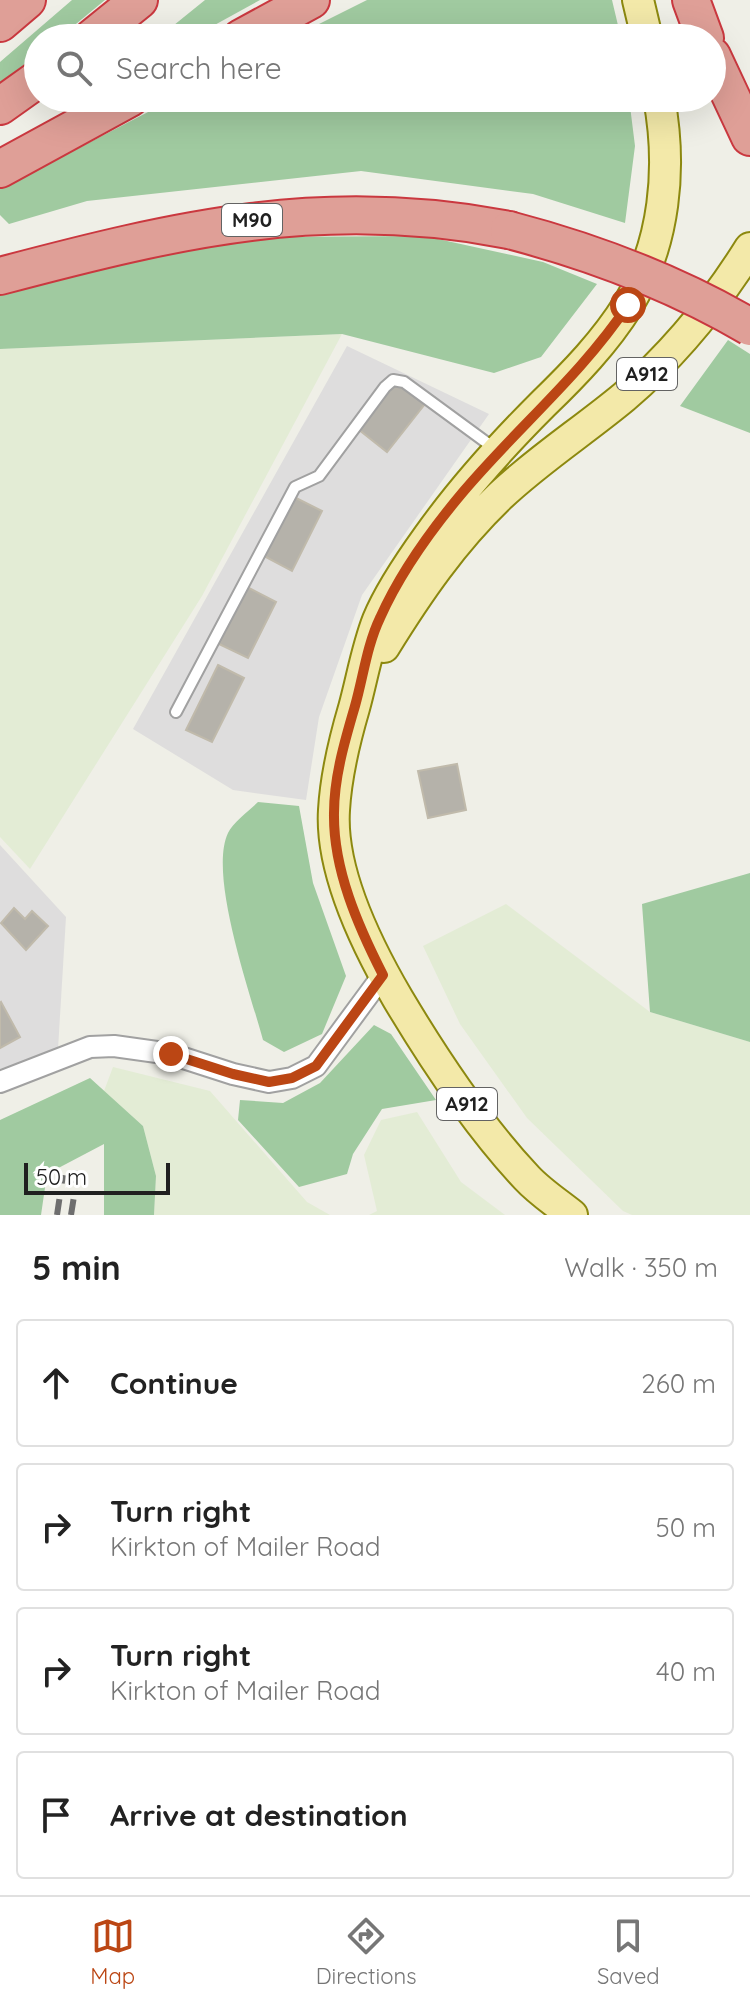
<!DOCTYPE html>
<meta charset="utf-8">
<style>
body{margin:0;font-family:Quicksand,sans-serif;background:#f2f2f2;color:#222}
.scale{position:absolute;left:24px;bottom:20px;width:146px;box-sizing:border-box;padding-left:8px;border:4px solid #202020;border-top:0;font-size:22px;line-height:28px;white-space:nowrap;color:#202020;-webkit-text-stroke:6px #fff;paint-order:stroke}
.stop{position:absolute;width:24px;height:24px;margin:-18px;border:6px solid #bb4614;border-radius:50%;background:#fff}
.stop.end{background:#bb4614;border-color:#fff;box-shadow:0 2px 8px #0008}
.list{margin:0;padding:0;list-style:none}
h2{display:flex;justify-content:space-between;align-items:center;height:104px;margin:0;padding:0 32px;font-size:34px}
h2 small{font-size:26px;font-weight:400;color:#767676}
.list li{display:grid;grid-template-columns:52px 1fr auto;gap:24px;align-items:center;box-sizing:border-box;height:128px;margin:0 16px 16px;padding:0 16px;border:2px solid #e0e0e0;border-radius:8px}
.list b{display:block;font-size:30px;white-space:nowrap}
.list p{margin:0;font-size:26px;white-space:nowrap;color:#767676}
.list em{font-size:26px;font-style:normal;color:#767676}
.icon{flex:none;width:44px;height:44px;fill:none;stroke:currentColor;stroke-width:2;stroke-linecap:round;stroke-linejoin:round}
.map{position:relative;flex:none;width:750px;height:1215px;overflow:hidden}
.search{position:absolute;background:#fff;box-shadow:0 8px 32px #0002;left:24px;right:24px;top:24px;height:88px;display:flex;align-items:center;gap:20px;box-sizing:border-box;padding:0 28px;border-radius:44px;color:#767676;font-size:30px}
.sheet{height:680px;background:#fff}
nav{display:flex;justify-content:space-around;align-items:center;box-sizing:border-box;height:112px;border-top:2px solid #e0e0e0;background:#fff;font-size:22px;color:#767676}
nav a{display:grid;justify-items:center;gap:4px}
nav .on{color:#bb4614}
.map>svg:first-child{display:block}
.residential{fill:#dedddd}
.farmland{fill:#e3ecd5}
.forest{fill:#a0caa0}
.building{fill:#b5b2aa;stroke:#c0baab;stroke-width:2}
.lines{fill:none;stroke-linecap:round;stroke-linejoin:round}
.lane-casing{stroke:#a1a1a1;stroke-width:14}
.street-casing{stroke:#a1a1a1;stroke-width:24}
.primary-casing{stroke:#8c880f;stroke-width:34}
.highway-casing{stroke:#ca383f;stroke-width:40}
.lane{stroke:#fff;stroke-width:10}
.street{stroke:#fff;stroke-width:20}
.primary{stroke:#f3e9a9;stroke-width:30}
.highway{stroke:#df9f97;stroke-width:36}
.rail{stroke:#6e6e6e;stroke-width:6;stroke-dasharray:16 16;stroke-linecap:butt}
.highway-bridge-casing{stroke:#ca383f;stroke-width:40;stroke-linecap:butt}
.highway-bridge{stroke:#df9f97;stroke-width:36}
.route{stroke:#bb4614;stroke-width:10}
.labels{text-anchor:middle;stroke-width:6;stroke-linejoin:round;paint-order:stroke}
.shield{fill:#fff;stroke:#636363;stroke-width:2}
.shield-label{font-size:20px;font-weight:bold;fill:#202020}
</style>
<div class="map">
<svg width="750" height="1215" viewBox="0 0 750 1215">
<rect width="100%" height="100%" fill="#efefe7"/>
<path class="residential" d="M347,346L489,414L362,595L319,717L306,800L233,790L133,729Z
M0,845L66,917L58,1049L0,1069Z"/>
<path class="farmland" d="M342,334L202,596L30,869L0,837V349Z
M506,904L650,1012L750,1042V1215H632L623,1211L527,1118L460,1024L423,946Z
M113,1067L210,1091L307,1202L330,1215H154L156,1176L143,1126L104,1091Z
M417,1112L461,1182L505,1215H369L377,1211L364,1155L381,1120Z"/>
<path class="forest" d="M72,0H105L59,38H38V55L0,84V62Z
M205,0H260L191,38H158Z
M367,0H612L621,38H291Z
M175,98H629L635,146L625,223L533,194L361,171L87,201L9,224L0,215V189Z
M424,236L543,262L597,284L541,357L494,373L342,334L0,349V291L148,253L258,237Z
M728,340L750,354V433L680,406Z
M258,802L299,806L313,883L346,976L322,1034L284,1052L263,1040C251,995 208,875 228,833C233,822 249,811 258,802Z
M750,873V1042L650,1012L642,904Z
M374,1025L391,1034L436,1100L382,1109L353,1154L347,1174L299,1187L238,1120L240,1100L283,1103L320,1083Z
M90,1078L143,1126L156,1176L154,1215H104V1144L47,1174L41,1215H0V1120Z"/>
<path class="building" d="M396,381L425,404L387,452L358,429Z
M294,497L322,511L292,571L264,556Z
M247,587L276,602L248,658L219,644Z
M218,665L244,678L212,742L186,730Z
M457,764L466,810L428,818L418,771Z
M14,908L25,919L32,911L48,926L26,950L1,923Z
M1,1002L20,1037L0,1048V1003Z"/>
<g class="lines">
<g class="lane-casing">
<path id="lane" d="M176,712L295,487L319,476L385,387L393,380L404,382L494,448"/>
</g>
<g class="street-casing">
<path id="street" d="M0,1082L90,1047L114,1046L171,1054L233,1074L269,1082L292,1078L316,1066L383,975"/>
</g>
<g class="primary-casing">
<path id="primary" d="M638,0L647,38
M384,647C418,592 453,541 500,496C538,460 583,431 624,397C674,354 715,304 750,248
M572,1215C557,1203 540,1192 527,1178C477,1125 435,1061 398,999C367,946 330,872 334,810C336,775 344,742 354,708C362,679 367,648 378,620C390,591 410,562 428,537C462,489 502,445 543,404C574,374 605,342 628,305C665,243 672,168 659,98"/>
</g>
<g class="highway-casing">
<path id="highway" d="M691,0L705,38
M0,23L27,0
M92,38L139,0
M241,38L311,0
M712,56L750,137
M0,106L38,79
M0,169L130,98
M0,276C178,229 324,194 509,230"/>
</g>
<use href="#lane" class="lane"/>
<use href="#street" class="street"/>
<use href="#primary" class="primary"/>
<use href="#highway" class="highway"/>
<path class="rail" d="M57,1215L63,1175
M71,1215L78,1171"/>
<g class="highway-bridge-casing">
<path id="highway-bridge" d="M509,230C593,252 675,283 750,327"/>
</g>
<use href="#highway-bridge" class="highway-bridge"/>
</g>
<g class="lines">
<path class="route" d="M171,1054L233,1074L269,1082L292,1078L316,1066L383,975C358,926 333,869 334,813C334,777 345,740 355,706C363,678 367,645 380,618C400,573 431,530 463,492C517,428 582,374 628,305"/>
</g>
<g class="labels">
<g class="shield">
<rect x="222" y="204" width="60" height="32" rx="6"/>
<rect x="617" y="358" width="60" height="32" rx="6"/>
<rect x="437" y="1088" width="60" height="32" rx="6"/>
</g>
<g class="shield-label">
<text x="252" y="227">M90</text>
<text x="647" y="381">A912</text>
<text x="467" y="1111">A912</text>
</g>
</g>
</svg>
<div class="scale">50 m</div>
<div class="stop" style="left:628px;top:305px"></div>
<div class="stop end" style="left:171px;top:1054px"></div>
<div class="search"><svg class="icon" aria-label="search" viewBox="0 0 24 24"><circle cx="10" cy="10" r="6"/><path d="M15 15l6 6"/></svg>Search here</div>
</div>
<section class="sheet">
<h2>5 min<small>Walk · 350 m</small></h2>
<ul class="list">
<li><svg class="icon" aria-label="ahead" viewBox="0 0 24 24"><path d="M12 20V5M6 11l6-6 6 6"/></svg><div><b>Continue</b></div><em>260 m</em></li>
<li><svg class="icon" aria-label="right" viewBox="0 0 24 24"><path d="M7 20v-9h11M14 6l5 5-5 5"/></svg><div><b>Turn right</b><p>Kirkton of Mailer Road</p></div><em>50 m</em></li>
<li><svg class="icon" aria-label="right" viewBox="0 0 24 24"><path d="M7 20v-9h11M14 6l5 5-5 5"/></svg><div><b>Turn right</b><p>Kirkton of Mailer Road</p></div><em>40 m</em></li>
<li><svg class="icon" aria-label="arrive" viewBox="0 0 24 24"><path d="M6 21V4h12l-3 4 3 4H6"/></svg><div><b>Arrive at destination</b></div></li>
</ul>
</section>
<nav>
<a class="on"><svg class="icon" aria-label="map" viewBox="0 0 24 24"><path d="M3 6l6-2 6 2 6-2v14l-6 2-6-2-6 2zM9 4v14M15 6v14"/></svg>Map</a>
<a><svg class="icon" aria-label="directions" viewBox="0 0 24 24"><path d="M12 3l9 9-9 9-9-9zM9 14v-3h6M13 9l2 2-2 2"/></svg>Directions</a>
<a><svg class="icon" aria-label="saved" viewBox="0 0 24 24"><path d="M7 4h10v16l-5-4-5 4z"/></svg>Saved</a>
</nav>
